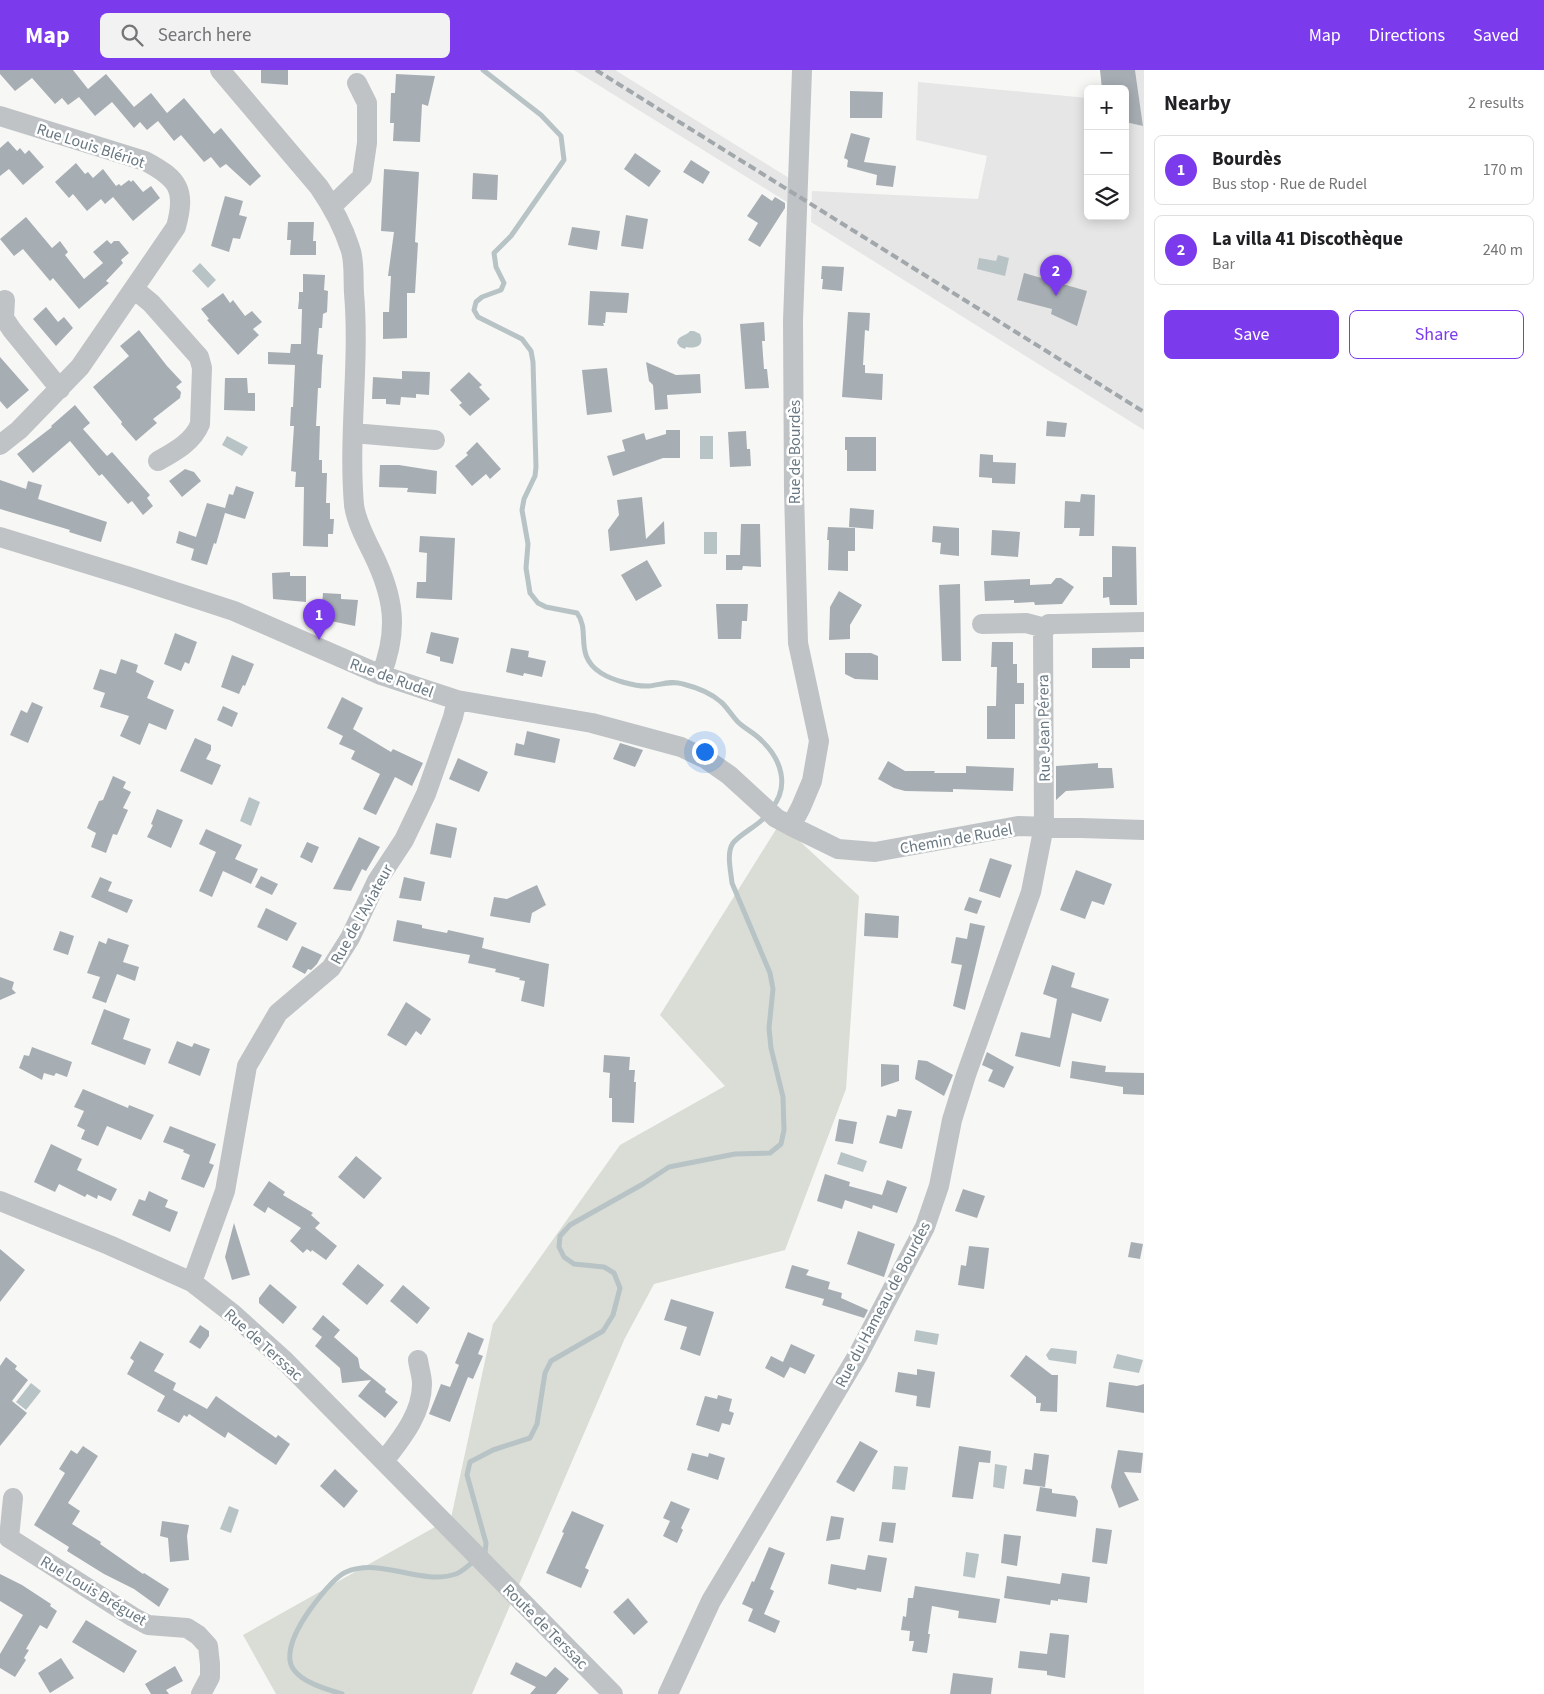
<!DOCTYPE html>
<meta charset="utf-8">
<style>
body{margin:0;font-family:"Source Sans 3",sans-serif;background:#f2f2f2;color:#202124}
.controls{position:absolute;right:15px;top:15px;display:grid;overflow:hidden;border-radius:8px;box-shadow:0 2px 12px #0003}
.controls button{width:45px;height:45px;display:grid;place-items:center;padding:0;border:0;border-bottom:1px solid #e0e0e0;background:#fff;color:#202124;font:25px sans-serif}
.you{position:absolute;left:704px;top:681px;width:18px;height:18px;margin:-12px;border:4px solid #fff;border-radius:50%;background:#1a73e8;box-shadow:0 0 0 8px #1a73e833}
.badge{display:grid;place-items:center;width:32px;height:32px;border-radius:50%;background:#7c3aed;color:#fff;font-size:16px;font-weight:700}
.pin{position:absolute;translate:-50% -41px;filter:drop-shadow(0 1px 2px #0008)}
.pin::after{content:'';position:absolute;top:26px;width:18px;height:15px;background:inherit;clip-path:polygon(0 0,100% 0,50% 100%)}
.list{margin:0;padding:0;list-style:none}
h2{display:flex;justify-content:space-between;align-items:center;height:65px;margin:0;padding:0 20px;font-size:21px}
h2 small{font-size:16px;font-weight:400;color:#757577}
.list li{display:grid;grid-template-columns:32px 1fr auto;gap:15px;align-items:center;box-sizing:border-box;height:70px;margin:0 10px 10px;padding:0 10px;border:1px solid #e0e0e0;border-radius:8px}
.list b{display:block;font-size:19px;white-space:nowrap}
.list p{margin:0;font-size:16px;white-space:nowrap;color:#757577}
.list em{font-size:16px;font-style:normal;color:#757577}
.actions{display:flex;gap:10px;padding:15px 20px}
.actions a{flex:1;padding:11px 0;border:1px solid #7c3aed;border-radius:8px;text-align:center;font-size:18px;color:#7c3aed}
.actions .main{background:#7c3aed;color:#fff}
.icon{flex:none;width:28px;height:28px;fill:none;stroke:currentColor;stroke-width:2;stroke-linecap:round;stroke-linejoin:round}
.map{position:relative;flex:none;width:1144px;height:1624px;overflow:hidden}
header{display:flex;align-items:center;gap:30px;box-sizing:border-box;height:70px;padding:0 25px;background:#7c3aed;color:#fff}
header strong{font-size:24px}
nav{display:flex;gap:28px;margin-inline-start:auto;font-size:18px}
.search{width:350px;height:45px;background:#f2f2f2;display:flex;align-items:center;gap:12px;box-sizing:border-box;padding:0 18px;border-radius:8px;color:#757577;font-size:19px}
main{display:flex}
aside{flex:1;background:#fff}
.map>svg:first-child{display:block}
.built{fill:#e5e6e5}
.green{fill:#d9ddd6}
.water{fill:#b8c3c6}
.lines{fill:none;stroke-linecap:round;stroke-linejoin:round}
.stream{stroke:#b8c3c6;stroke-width:5}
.building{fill:#a7aeb3}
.minor{stroke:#bfc3c6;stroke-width:20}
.rail{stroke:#a1a7ab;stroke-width:4;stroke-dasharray:8 4;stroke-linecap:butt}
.labels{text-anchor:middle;stroke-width:5;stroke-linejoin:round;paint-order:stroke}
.street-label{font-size:16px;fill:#697882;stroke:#fff}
</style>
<header>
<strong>Map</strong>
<div class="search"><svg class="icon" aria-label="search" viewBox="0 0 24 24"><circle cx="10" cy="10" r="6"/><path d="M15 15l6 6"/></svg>Search here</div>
<nav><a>Map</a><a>Directions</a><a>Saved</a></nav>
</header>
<main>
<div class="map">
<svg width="1144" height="1624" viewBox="0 0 1144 1624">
<rect width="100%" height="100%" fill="#f7f7f5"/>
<path class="built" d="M574,0H615L789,108L787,132Z
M1135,0H1144V360L811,152L812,121L978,129L987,86L916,70L918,12L1088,28V146H1125V52L1143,56Z"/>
<path class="green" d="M780,753L859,826L846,1019L785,1180L654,1214L625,1268L472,1624H276L243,1565L451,1448L493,1254L620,1075L725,1016L660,945Z"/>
<path class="water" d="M998,185L1009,188L1005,206L977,199L979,188L996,191Z
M200,193L216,210L208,218L192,201Z
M690,261H694L700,264C705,276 696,279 686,277L685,279L680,277L677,273C678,265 685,267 690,261Z
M227,366L248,377L242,386L222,375Z
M700,366H713V389H700Z
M704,462H717V484H704Z
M249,727L260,732L251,756L240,751Z
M841,1082L867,1091L863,1102L837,1094Z
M916,1260L939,1264L937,1275L914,1271Z
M1051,1278L1077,1281L1076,1294L1049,1290L1046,1285Z
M1117,1284L1143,1290L1139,1303L1113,1298Z
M31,1313L41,1321L26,1340L16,1332Z
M995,1394L1007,1396L1004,1419L993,1417Z
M894,1396L908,1397L905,1420L892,1419Z
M229,1436L239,1440L231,1463L220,1459Z
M966,1482L979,1484L975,1508L963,1506Z"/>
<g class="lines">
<path class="stream" d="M483,0L541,45L561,66L564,90L511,166L494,183L496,197L504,213L501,220L482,227L476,232L474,240L478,247L522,269L531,281L533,292L536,397L535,406L524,429L522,440L528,474L526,498L530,523L538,533L546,537L577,543C591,561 573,585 601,603C612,610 636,617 649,616C660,615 671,610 683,614C695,617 711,623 721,632C727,637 732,646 738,652C745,659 755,663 762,671C781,689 790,716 772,738
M483,1484L485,1483L486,1473L467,1405L470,1392L493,1380L530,1368L537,1354L545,1303L551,1291L603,1261L613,1245L620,1218L614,1203L604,1197L574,1194L564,1187L559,1177L560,1166L570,1155L643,1114L669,1097L735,1084L770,1083L781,1074L784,1060L783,1027L771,978L769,958L773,919L770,903L732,813C731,802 726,783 733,773C741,763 758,756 767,745
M342,1624C325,1619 292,1610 290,1590C288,1573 300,1554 309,1541C317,1530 334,1507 346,1502C382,1487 420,1516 456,1504C462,1502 469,1495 474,1491"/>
</g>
<path class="building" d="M0,0H73L88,19L106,4L134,37L151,23L167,43L184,28L214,64L221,58L261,106L250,116L226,94L220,98L211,87L204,92L181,65L174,71L158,51L147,60L140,52L134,58L112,32L95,46L79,27L68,35L62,28L55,34L32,8L15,21L0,4Z
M261,0H288V15L261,13Z
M1100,0H1135L1143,56L1125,52V19H1102Z
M396,4L435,6L428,36L422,34L420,72L393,71L394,53H390L391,23H395Z
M850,21L883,22L882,48H850Z
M851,63L870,68L864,92L896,96L893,117L876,115L877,105L847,97L848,90L844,88Z
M8,71L17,81L20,78L25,84L29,80L44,97L23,115L9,99L0,106V78Z
M635,83L661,101L649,117L624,99Z
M691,90L710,102L703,114L683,102Z
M76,93L85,104L88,102L93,108L103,99L116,116L119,114L121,116L129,110L131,112L133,110L143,122L151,116L160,128L133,151L113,127L105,134L101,129L87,141L73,124L69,128L55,112Z
M384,99L419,102L415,172L418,173L415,223H407V268L383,269V242H389L391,206H388L394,162L381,161Z
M473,103L498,105L497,130L472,129Z
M762,124L772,131L775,127L785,133V138L760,177L748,170L758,153L747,146Z
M225,126L243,131L239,145L247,147L240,169L233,168L229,182L211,176Z
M626,145L648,149L643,179L621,176Z
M26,147L52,178L60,171L68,182L65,185L84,209L103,193L93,182L107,170L111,174L114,171H119L129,183L121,190L123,193L106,211L109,213L79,239L53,208L50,211L23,179L14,186L0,169Z
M288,152H314L313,171H316V185H290L291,170H287Z
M572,157L600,161L597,180L568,175Z
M822,196L844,197L842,221L822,219L823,209H821Z
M1024,203L1087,221L1077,256L1051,244L1052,239L1017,230Z
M303,204L325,205L324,220L328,221L327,242L323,244L322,258H319L317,284L323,285L322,296H320H322L321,318H318L316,356H320L319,390H322V403H327L326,433H330V449H334L333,464H328V477L303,476L304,417H295L296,402L291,401L294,356H290L291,337H293L295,295L268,294V282L290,283L291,274H301L302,239H298L299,230V222H303Z
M590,221L629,223L627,243L606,242L605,253H603L604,256L588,255Z
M223,223L230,233L233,230L245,246L252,241L262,252L253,259L259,265L238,285L207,250L209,249L201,239Z
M46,237L58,252L64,247L73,258L56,276L33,249Z
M848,242L870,243L869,261L865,260L863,295H865V303L883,304L882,330L842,327Z
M764,252L765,271H762L764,299H767L769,318L745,319L740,254Z
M139,260L167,296L182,312L176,317L181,322L180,328L153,349L157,353L136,371L121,354L122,352L93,317L129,286L120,276Z
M0,287L29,320L7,339L0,331Z
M646,292L676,305L700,304L701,323L667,325L668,339L655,340L653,315L649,311Z
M607,298L612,342L587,345L582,300Z
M402,301L430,302L429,325L416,324V328L401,327L400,335L386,334V329H372L373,307L402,309Z
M469,302L482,315L479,317L490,329L470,346L459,335L462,333L450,320Z
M225,308H247L248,323H255V341L224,340Z
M75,335L90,353L83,359L107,386L112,382L150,425L147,428L153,436L143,445L132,431L128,434L102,404L99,406L70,371L33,403L17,384L52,357L51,356Z
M1047,351L1067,353L1065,367L1046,366Z
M666,360H680V388H663L613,406L607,386L625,381L622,370L644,363L646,370L666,364Z
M746,361L747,379H750L751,396L730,397L728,362Z
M845,367H876V401H847V380H845Z
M477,372L501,399L490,409L486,404L472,416L455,396L468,385L466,383Z
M980,384L993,385V392L1016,393L1015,414L992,413V408L979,407Z
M380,395H399L437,401L436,424L407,422L408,418L379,417Z
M185,399L194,402L201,411L182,427L169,411Z
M0,410L26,419L28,411L42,415L38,429L107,452L101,472L69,462L70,460L0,439Z
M236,416L254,422L245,449L225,443L216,474L214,473L207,495L191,490L194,479L176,473L179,461L196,467L207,433L225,438L229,424L233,425Z
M1081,424L1095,425L1094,466H1079L1080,458H1064L1065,431L1080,432Z
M642,427L646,469L664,451L665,474L610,481L608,460L619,445L617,430Z
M850,438L874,440L873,459L849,457Z
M741,454H760L761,497L743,496L742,500H726V485H740Z
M933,456L959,458V486L940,484L941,473L932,472Z
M828,457L855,458V481H848V501L828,500L829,470H827Z
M992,460L1020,462L1018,487L991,485Z
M420,466L455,468L452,530L416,528L417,512H426L427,483L419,482Z
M1112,476L1136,477L1137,535H1110L1109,527L1103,528V507H1112Z
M647,490L662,516L636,531L621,505Z
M290,502V506H306V532L273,529L272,503Z
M1056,508H1061L1074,517L1062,534L1035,535L1034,532L1014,533V530L985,531L984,511L1030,509V515L1051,514Z
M960,514L961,591H942L939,515Z
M839,521L862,535L850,555V569L829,570L830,537Z
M323,523L341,524V529L358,530L355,556L321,549Z
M716,534H748L747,551H742L741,569H718Z
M431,562L459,568L453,594L440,591V587L426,583Z
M175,563L197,572L189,594L185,592L181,601L164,594Z
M992,572H1013V594H1017V613H1024V634H1015V669H987V636H996L997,597H991Z
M1144,577V589H1130V598H1092V578Z
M511,578L529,581L528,587L546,591L542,607L524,603L523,606L506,602Z
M845,583H871L878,586V610L855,609L845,604Z
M232,585L254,594L245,616L243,615L239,624L221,617Z
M121,589L138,595L136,602L154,611L147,628L174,640L166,660L149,653L140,675L120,666L129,646L100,637L105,623L93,619L100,599L116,604Z
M342,627L363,638L353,659L391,682L393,679L423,693L412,716L395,707L376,745L363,739L380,704L351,689L355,681L339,674L343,666L327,658Z
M32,632L43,637L28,673L10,665L21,640L27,643Z
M223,636L238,643L232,657L217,650Z
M527,661L560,669L555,693L514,685L516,673L524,675Z
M195,668L211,675V680L206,689L221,695L212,715L180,701Z
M620,673L643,680L635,697L613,689Z
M458,688L488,702L479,722L449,709Z
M888,691L905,701H935L934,703H966V696L1014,698L1013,721L953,719V722L905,721L894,718L878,709Z
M1098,693V698H1112L1114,718L1066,721L1056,730V696Z
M113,706L126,712L123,718L131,722L123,738L128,740L117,765L113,764L106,783L91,777L96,763L87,758L99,731L103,730Z
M157,739L183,750L171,778L147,767L153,755L151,754Z
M436,753L457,758L451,788L430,784Z
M206,759L242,775L235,789L258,799L251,814L223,801L212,827L199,821L216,782L199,774Z
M359,767L380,777L366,801L362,799L351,821L333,819Z
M307,772L319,777L312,793L300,787Z
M990,788L1012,795L1000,828L979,821Z
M1076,800L1112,814L1104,835L1092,831L1085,849L1060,840Z
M261,806L278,814L272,825L255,817Z
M100,807L112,812L108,821L133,830L127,843L91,827Z
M404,807L425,812L421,831L399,828Z
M537,815L546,835L532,843L530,853L490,846L494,827L507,829Z
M969,827L982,831L977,844L964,840Z
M266,838L297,853L287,871L257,857Z
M865,843L899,846L898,868L864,866Z
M397,850L422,855V858L447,863L448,860L484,868L482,878L549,894L544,937L521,931L525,911L519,910L520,908L495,902L496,899L468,893L470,885L393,871Z
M970,853L985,856L965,940L953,936L962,895L951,893L956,867L967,869Z
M60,861L74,866L68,885L53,880Z
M108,868L129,875L123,892L139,897L135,911L117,904L106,933L92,928L100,907L87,903L99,871L106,874Z
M302,876L322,885L317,894L311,900L308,899L305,904L292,897Z
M1052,895L1075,903L1071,917L1109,929L1101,952L1072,943L1060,997L1015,986L1021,962L1050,968L1057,929L1043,924Z
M0,907L14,912L12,919L16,923L0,930Z
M406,932L431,949L421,965L416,961L406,976L387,965Z
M104,939L130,949L123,969L151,979L145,995L91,974Z
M177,971L192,977L194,973L210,979L200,1006L168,993Z
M32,977L72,992L67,1007L56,1003L54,1006L44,1003L42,1010L19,998L24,985L29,986Z
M987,982L1014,997L1004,1018L988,1011L993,1000L982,995Z
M604,985L630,987L629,1000H635L634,1012H636L634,1053L612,1052V1028H609L610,1003L603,1002Z
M918,990L927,991L953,1005L944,1026L915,1009Z
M1072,991L1106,996L1105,1002L1144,1003V1025L1123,1024V1017L1070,1008Z
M881,994L899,995V1011L881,1017Z
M83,1019L128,1038L129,1035L154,1045L141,1070L107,1056L98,1076L81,1069L85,1060L77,1056L84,1041L74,1037Z
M898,1039L912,1041L902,1079L879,1073L887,1045L896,1047Z
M839,1049L857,1052L853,1074L835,1071Z
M170,1056L216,1074L209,1093L214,1095L204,1118L181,1109L190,1085L183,1082L184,1080L163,1072Z
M51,1074L82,1089L77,1100L117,1119L111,1131L98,1125L97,1129L87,1124L85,1127L59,1114L55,1122L34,1112Z
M356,1086L382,1108L364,1129L338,1107Z
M825,1104L850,1112L849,1116L882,1125L887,1110L907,1117L897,1143L873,1135L872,1139L845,1130L842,1139L817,1131Z
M269,1111L285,1122L283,1125L313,1143L311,1145L320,1153L315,1158L337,1176L326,1190L312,1180L311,1182L307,1179L303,1183L290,1171L301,1158L268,1137L265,1143L253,1135Z
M963,1119L985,1126L977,1148L955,1141Z
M149,1121L168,1130L165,1137L178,1142L170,1162L132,1145L139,1129L145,1131Z
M234,1153L250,1205L232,1210L225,1187Z
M858,1161L895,1174L884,1207L847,1194Z
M1131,1172L1143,1174L1140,1189L1128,1187Z
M969,1176L989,1178L984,1219L958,1215L961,1195L966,1196Z
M0,1179L25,1200L0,1232Z
M358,1194L384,1215L367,1235L342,1214Z
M792,1195L809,1200L806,1205L830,1212L828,1219L842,1223L841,1228L868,1240L864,1248L822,1235L824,1229L785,1218Z
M270,1214L297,1237L283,1254L259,1233V1228Z
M403,1215L430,1238L417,1254L390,1231Z
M671,1229L714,1242L700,1286L680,1279L687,1257L664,1250Z
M323,1245L340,1260L334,1267L358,1288L360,1298L386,1319L385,1322L398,1332L385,1348L358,1326L371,1310L342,1313L340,1298L315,1276L322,1267L312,1259Z
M200,1255L209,1261V1266L200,1279L189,1272Z
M468,1262L484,1269L478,1284L483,1286L473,1309L468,1307L450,1352L429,1344L441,1314L450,1317L459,1295L455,1293Z
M140,1271L164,1284L154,1301L176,1313L173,1320L207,1339L216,1326L276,1368L278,1365L290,1374L276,1395L228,1362L225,1368L189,1344L187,1347L184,1345L179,1353L157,1341L165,1326L127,1304L134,1291L130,1288Z
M791,1274L815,1285L805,1304L790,1297L784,1308L765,1298L771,1286L783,1292Z
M1026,1285L1052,1305H1058L1057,1342L1040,1341L1041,1333H1036V1327L1010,1306Z
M6,1287L17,1296L15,1299L28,1310L12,1331L27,1343L0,1376V1296Z
M917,1299L935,1302L930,1338L916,1336L917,1326L895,1322L898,1302L917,1305Z
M1109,1312L1137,1316L1144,1314V1343L1106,1337Z
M718,1325L732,1329L729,1341L734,1343L730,1355L722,1353L719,1362L696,1355L705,1326L717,1329Z
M860,1371L878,1381L854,1422L836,1412Z
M83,1376L98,1386L68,1433L80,1441L72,1454L101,1472L100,1474L143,1504L144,1503L169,1519L159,1537L134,1519L104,1504L67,1481L69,1477L34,1455L65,1403L59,1399L71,1380L77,1384Z
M959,1376L991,1381L990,1393L979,1392L973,1429L952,1427Z
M1118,1380L1143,1383L1141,1403L1124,1402L1139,1430L1119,1438L1111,1417Z
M692,1383L708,1387L709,1383L725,1388L718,1410L687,1400Z
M1034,1383L1049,1385L1045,1417L1023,1414L1025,1399L1032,1400Z
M335,1399L358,1421L344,1438L320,1416Z
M1040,1417L1052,1419V1423L1075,1426L1078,1431L1076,1447L1036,1441Z
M671,1431L690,1439L681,1458L683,1460L677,1473L663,1466L670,1451L663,1448Z
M572,1441L604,1455L585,1498L589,1500L581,1518L546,1503L564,1463L562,1462Z
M831,1446L844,1448L840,1469L826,1471Z
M162,1451L189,1455L187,1466L189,1490L170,1492L168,1468L160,1466Z
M882,1452L896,1453L893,1473L879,1471Z
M1096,1458L1112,1460L1107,1494L1092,1492Z
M1004,1464L1021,1466L1017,1496L1001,1493Z
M769,1477L785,1483L770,1519L774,1521L764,1544L780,1551L775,1563L748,1551L753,1539L742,1534L752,1511L754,1512Z
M868,1485L887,1488L881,1522L857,1518L856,1520L828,1514L831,1494L865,1500Z
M1062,1503L1090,1507L1087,1533L1058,1529V1531L1051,1530L1050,1535L1004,1528L1007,1506L1060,1514Z
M0,1504L22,1515L51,1534L50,1536L57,1541L47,1559L40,1555L26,1579L29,1580L24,1588L26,1590L15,1607L0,1598V1584L23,1545L0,1531Z
M915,1516L1000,1529L996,1553L958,1548L959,1541L932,1536L928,1564H930L927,1583L912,1581L914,1571H909L910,1561L901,1560L903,1546L906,1547L908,1528H913Z
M628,1528L648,1552L634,1565L613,1542Z
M86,1550L137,1581L124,1603L72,1572Z
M1050,1563L1069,1565L1065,1608L1047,1605V1601L1018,1598L1020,1581L1047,1584Z
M61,1588L74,1608L50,1623L38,1603Z
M516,1592L546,1607L555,1597L569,1609L556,1624H530L536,1617L510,1604Z
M175,1596L183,1611L166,1620L169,1624H151L145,1614Z
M953,1603L993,1608L991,1624H950Z"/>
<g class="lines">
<path class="minor" d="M220,0L319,117C332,136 343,156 350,178C355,191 353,209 354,223C360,293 348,364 354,435C356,451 366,470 373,484C394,527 399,560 381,605
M0,46L145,91C179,109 186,120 176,157L80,297L19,360L0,375
M332,136L362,107L367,73V33L357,13
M134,219L151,233L199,287L202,298L200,354C193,372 174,382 158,391
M5,230L4,248L12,260L60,319
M353,363L435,370
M0,467L130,507L234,541L381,605L457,630L592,653L681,677L706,689L729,705L776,748L791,756L838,779L875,782L1018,756L1144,760
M982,554L1026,553L1045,558
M791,756L801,737L812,711L819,671L798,573L794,421L793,251L802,0
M0,1131L109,1175L192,1212L233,1244L285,1291L613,1624
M192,1212L225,1121L247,996L278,943L331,898L350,868L377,811L404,770L426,724L453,647L457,630
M384,1391C401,1369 422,1344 422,1314C422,1306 419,1298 418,1290
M13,1428L9,1468L133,1547L148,1555L187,1558L198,1565L208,1576L210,1594V1607L201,1624
M668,1624L711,1531L858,1285L925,1157L939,1116L952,1050L966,1005L1031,822L1042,766L1044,758L1043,562L1049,554H1055L1144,552"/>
<path class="rail" d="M596,0L1144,342"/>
</g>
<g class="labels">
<g class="street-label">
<text transform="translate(91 75) rotate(18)" y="6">Rue Louis Blériot</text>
<text transform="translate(794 382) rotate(-90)" y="6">Rue de Bourdès</text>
<text transform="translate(392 607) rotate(20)" y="6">Rue de Rudel</text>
<text transform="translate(1043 658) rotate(-91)" y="6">Rue Jean Pérera</text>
<text transform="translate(956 768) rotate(-10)" y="6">Chemin de Rudel</text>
<text transform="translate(361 844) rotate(-61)" y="6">Rue de l'Aviateur</text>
<text transform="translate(882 1234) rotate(-62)" y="6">Rue du Hameau de Bourdes</text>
<text transform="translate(264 1274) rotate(42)" y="6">Rue de Terssac</text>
<text transform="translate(94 1520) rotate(31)" y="6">Rue Louis Bréguet</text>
<text transform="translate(546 1556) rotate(45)" y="6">Route de Terssac</text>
</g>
</g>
</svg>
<div class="controls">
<button>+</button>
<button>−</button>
<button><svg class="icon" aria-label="layers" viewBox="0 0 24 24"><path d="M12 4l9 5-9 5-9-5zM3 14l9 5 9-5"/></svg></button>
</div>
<div class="you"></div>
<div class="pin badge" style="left:319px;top:570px">1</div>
<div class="pin badge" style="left:1056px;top:226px">2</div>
</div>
<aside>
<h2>Nearby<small>2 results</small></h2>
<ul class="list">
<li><span class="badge">1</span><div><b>Bourdès</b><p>Bus stop · Rue de Rudel</p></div><em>170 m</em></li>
<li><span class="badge">2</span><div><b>La villa 41 Discothèque</b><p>Bar</p></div><em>240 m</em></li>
</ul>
<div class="actions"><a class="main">Save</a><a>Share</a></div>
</aside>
</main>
